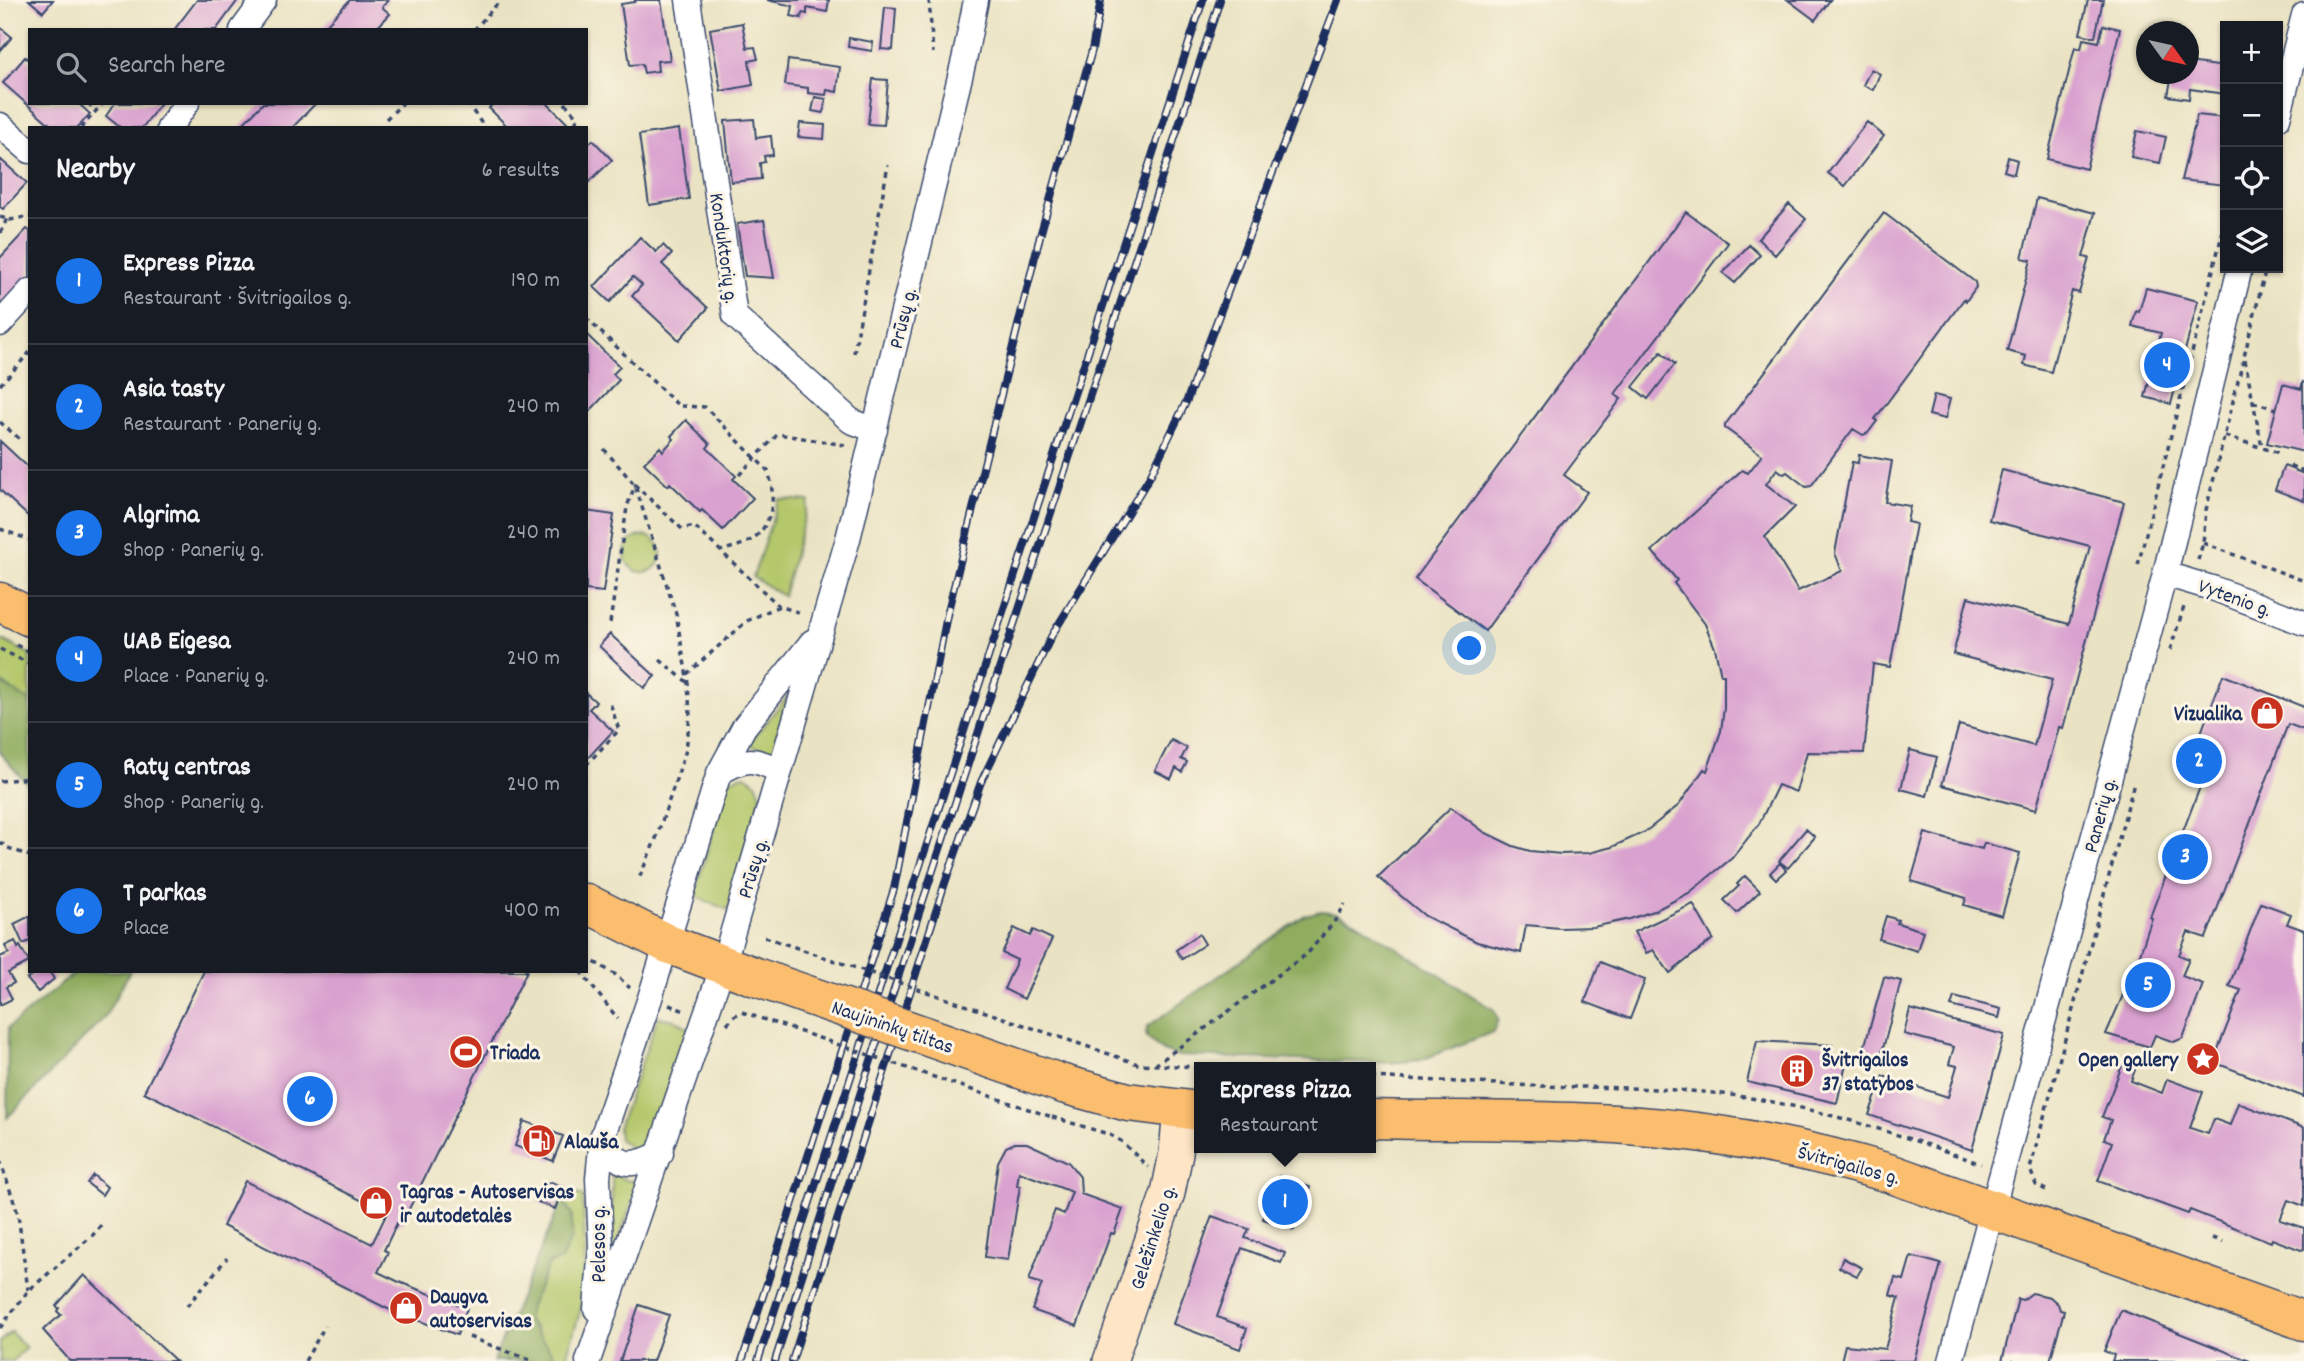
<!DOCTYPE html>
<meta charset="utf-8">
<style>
body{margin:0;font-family:Dekko,sans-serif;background:#20242c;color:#f1f3f6}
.controls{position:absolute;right:21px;top:21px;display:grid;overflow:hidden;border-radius:0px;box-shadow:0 2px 5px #0004}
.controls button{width:63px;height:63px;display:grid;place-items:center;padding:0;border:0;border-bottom:2px solid #363941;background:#171b24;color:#f1f3f6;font:35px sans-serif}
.compass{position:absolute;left:2136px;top:21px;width:63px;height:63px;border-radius:50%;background:#171b24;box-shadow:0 2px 5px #0004;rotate:123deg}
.you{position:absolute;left:1470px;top:649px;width:24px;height:24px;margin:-18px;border:5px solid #fff;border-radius:50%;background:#1a73e8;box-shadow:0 0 0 10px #1a73e833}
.badge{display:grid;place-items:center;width:46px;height:46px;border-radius:50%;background:#1a73e8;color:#fff;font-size:23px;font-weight:700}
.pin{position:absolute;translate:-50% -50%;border:4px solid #fff;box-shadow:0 2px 7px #0006}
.popup{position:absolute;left:1194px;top:1062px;width:182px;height:91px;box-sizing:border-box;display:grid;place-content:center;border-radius:0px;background:#171b24;filter:drop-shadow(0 2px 5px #0005);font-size:23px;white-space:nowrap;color:#9ea1a6}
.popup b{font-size:26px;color:#f1f3f6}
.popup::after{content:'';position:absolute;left:50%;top:100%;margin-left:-14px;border:14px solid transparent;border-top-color:#171b24}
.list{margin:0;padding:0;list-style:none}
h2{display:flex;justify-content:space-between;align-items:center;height:91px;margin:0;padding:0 28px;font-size:30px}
h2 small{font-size:23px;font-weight:400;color:#9ea1a6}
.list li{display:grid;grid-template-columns:46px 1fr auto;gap:21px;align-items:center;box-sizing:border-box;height:126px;padding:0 28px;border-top:2px solid #363941}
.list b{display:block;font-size:26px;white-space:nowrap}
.list p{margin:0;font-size:23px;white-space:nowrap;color:#9ea1a6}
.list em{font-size:23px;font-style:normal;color:#9ea1a6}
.icon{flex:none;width:38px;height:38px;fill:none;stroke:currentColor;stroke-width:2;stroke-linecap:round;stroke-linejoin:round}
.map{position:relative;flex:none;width:2304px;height:1361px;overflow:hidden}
.search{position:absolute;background:#171b24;box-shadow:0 2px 5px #0004;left:28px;top:28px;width:560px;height:77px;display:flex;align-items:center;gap:18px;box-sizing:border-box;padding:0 24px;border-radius:0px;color:#9ea1a6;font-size:26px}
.panel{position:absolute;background:#171b24;box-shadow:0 2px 5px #0004;left:28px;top:126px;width:560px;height:847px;border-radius:0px}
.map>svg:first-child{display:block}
.green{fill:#b4c76b;stroke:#687b64;stroke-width:2}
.forest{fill:#8fac5f;stroke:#556e5e;stroke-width:2}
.building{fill:#d9a1cf}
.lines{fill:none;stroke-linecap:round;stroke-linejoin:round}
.street-casing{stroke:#3a4a6d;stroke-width:27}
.secondary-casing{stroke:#3a4a6d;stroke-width:36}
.primary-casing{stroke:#3a4a6d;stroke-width:41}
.path{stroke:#3a4a6d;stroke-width:3.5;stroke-dasharray:5 5;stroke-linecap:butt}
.street{stroke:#fff;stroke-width:24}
.secondary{stroke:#fde5c5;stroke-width:33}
.primary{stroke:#fbbd6e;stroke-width:38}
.rail-casing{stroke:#1b2f5e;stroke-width:8}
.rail{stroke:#fcf5e5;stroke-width:5;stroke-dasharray:16;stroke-linecap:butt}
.primary-bridge-casing{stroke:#3a4a6d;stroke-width:41;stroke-linecap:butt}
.path-bridge{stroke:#3a4a6d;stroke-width:3.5;stroke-dasharray:5 5;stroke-linecap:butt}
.primary-bridge{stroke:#fbbd6e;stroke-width:38}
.labels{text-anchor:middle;stroke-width:6;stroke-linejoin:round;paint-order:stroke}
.street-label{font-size:21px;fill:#1b2f5e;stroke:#fcf5e5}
.poi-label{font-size:21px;font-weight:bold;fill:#1b2f5e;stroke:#fcf5e5;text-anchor:start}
</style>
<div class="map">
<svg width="2304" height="1361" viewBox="0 0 2304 1361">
<rect width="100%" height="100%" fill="#fcf5e5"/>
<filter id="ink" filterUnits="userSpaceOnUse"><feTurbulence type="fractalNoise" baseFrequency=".0143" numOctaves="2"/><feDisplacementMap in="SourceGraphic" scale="14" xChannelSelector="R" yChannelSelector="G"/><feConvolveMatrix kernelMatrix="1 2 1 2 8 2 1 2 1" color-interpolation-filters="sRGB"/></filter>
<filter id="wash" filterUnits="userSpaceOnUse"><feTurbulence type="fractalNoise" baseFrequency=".00686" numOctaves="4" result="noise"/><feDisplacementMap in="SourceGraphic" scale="28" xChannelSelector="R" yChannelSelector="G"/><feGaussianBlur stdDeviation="1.57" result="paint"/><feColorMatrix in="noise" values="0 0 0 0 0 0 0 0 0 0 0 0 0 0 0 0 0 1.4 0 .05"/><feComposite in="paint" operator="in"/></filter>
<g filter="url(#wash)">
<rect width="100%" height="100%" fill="#eae3c3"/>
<path class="green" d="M779,499L809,501L783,596L753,577Z
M625 554a18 18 0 1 1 36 0a18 18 0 1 1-36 0Z
M0,639L30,654V701L0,682Z
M789,694L773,754L750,745V742Z
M744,775C755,779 759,785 761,797L728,910L694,896L727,784L731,779Z
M658,1017L676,1020L691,1030L649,1145L632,1149L619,1139L618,1128Z
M613,1174L626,1180L639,1182L612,1260V1175Z
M566,1189L583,1196L585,1253L583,1302L565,1361H553L554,1355L541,1340L535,1328L527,1320L530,1306L572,1214L562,1200Z
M11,1332L26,1348L12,1361H0V1342Z"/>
<path class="forest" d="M0,682L30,701V787L0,753Z
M1321,911L1337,913L1356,922L1494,1010L1498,1020L1493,1032L1421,1060L1390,1063L1179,1056L1163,1051L1146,1037L1147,1027L1305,915Z
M77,971H130L105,1017L7,1118L8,1028Z
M562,1200L572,1214V1237L561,1260L549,1264L530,1306L527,1320L554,1355L553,1361H493Z"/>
<g id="blocks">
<path class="building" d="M29,0H53L43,12Z
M197,0H238L216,30H174Z
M350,0H389L382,7L390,14L375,30H321Z
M635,0H661L670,60L657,61L658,71L644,73L642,64L630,65L621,4L635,2Z
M767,0H829L827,12L807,8V14L802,13L801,18L791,16L793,6Z
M1788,0H1830L1815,20Z
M2088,0H2103L2095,37L2080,34Z
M885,7L896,8L893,50L881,49Z
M742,23L747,48L755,47L758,59L749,61L753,85L721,91L710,29Z
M2103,25L2120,29L2086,169L2047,159L2075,47L2081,49L2083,39L2099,42Z
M0,27L12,37L0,51Z
M849,38L873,42L872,51L848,47Z
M25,57L30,61V103H78L90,114L77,128H54L3,83Z
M788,60L840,67L837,92L827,90L826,95L808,93V88L785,85Z
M2188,62L2225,67V94L2190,89L2189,99L2168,96L2172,74H2188Z
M1871,69L1880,74L1873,90L1863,85Z
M873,79L888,80L884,125L868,124Z
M815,97L826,99L823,113L812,111Z
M115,103H161L142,128H121L106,116Z
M263,103H316L292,128H243L241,126Z
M488,103H547L570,126L569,128H509L489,108L491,106Z
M2197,115L2225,118V185L2181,180Z
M754,119L756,138L771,136L773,155L764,156L765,162L760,163L761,179L731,182L725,121Z
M1867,122L1884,136L1845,186L1828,173Z
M800,123L825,125L824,139L798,137Z
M679,129L689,199L649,205L639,135Z
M2137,131L2166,137L2160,163L2131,157Z
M593,140L612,160L589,182L586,179V146Z
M2008,157L2017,160L2014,174L2004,171Z
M0,159L27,183L3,209L0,207Z
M2037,198L2095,213L2083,257L2089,258L2079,293L2072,291L2051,372L2024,365L2026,356L2007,351L2031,260L2022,258Z
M1789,204L1806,219L1775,255L1758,239Z
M1686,212L1728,243L1615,394L1621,399L1564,475L1587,492L1485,631L1415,579Z
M1884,213L1975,282L1976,287L1966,301L1964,299L1875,419L1877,421L1868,433L1863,435L1853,429L1811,486L1806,487L1787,472L1784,474L1777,469L1766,484L1795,507L1765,537L1798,591L1842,571L1835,553L1852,462L1858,463L1859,455L1892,461L1885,502L1910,506L1907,522L1916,524L1890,667L1873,664L1864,753L1807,752L1796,792L1778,785L1759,824L1732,858L1689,893L1656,910L1630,919L1593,927L1560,928L1526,925L1521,953L1477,942L1425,916L1378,877L1451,807L1484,832L1513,846L1530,851L1561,854L1589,853L1612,847L1645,832L1679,805L1704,769L1707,771L1721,731L1724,708V675H1721L1715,648L1705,624L1674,583L1677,580L1652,551L1742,470L1748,473L1762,455L1725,428V425Z
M764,220L774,278L745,276L737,224Z
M27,229L30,231V278L0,309V258Z
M640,237L656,252L663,245L672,254L662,264L708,308L679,340L632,296L642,285L633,277L610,302L594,287Z
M1749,245L1760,255L1735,283L1723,273Z
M2146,288L2198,301L2171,404L2145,397L2161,333L2132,326L2136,311L2139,312Z
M586,334L620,367L613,374L619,380L590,411L586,407Z
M1661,352L1675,364L1648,399L1633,387Z
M2303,381L2304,452L2267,443L2283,384L2301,389Z
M1934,395L1950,399L1945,419L1929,415Z
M686,420L710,444L707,448L736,476L733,479L753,498L723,530L702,510L700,512L670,483L668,486L644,463L660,447L663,451L674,439L671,436Z
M0,441L30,469V518L0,490Z
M2284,466L2304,474V501L2275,490Z
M2002,470L2124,502L2063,728L2059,727L2036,810L1942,785L1959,725L2034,746L2052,680L1953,654L1968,597L2069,624L2090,546L1989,520Z
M586,511L614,515L603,592L586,590Z
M610,634L655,676L644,688L599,646Z
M2223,675L2304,707V730L2288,724L2206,938L2188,932L2179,955L2189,959L2182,976L2203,984L2183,1038L2174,1042L2155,1035L2150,1047L2106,1034L2137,963L2152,918L2150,917L2205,774L2188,767Z
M586,693L596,702L589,709L613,731L586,760Z
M1171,740L1187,748L1181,759L1187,762L1182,772L1176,768L1171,779L1155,771Z
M1910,750L1937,757L1927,796L1901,789Z
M1806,829L1815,837L1788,868L1779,861Z
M1925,833L1982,849L1984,843L2020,853L2002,916L1964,905L1966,898L1911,881Z
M1780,863L1786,870L1776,879L1770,873Z
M1745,876L1760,891L1737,913L1724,900L1739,886L1737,884Z
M2261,903L2291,914L2287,924L2304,930V1097L2213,1062L2241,990L2229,986Z
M1693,904L1713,939L1670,973L1653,950L1646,953L1634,932Z
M30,916V941L23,944L14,924Z
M1886,916L1898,920L1897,923L1923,931L1917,951L1879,939Z
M1014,928L1030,936L1033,930L1052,939L1024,999L1004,989L1017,960L1002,953Z
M1199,934L1205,944L1182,959L1176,950Z
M15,941L18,948L20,946L29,962L8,973L14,983L6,987L12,999L0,1005V957L9,953L5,946Z
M1600,962L1645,980L1630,1019L1585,1002Z
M37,971H49L54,979L38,992L27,979Z
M204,971H527L403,1221L401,1225L397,1223L384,1250L388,1252L378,1272L399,1282L467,1308L457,1335L388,1309L223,1226L245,1181L372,1244L387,1213L144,1092Z
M1884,977L1901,981L1881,1056L1863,1052Z
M1954,997L2001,1009L1999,1018L1951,1006Z
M1910,1009L2004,1035L1972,1150L1869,1115L1883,1076L1948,1097L1957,1066L1949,1064L1954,1047L1904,1034Z
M1757,1041L1832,1045L1829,1055L1847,1059L1837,1103L1747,1082Z
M2123,1063L2136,1067L2131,1081L2162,1093L2167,1079L2203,1092L2190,1128L2208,1134L2214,1119L2230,1125L2238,1103L2304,1128V1206L2288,1200L2280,1220L2304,1228V1249L2301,1250L2272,1239L2271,1242L2190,1210L2188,1214L2098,1181L2112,1142L2104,1139L2111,1120L2102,1117Z
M524,1121L563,1136L553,1161L515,1146Z
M1015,1143H1027L1068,1162L1080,1177L1081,1194L1123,1209L1114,1234L1111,1233L1077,1326L1032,1310L1042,1284L1029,1280L1055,1210L1064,1214L1072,1192L1019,1172L1017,1186H1020L1008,1260L985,1257L998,1162L1006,1147Z
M93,1175L107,1187L102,1195L87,1183Z
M1279,1176L1310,1187L1294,1230L1263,1219Z
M551,1182L564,1187L555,1209L538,1202L546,1184Z
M1212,1216L1249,1229L1245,1238L1285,1253L1281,1263L1242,1248L1217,1317L1247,1328L1240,1349L1173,1324Z
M1911,1256L1941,1264L1914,1361H1841L1845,1345L1885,1349L1899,1298L1890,1295L1895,1278L1904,1280Z
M1843,1258L1862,1268L1857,1276L1839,1267Z
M84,1275L176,1361H70L43,1330L61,1315L57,1311L59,1308L56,1306Z
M2032,1293L2050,1297L2058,1304L2060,1310L2064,1311L2050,1361H2002L2018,1299L2023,1300Z
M639,1305L669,1315L653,1361H620Z
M2121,1310L2250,1361H2112L2114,1355L2104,1351Z"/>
</g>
</g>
<g filter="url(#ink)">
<use href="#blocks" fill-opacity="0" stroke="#3a4a6d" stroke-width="2"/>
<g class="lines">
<g class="street-casing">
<path id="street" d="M688,0L735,316L851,421L875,430
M242,30L264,0
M2278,118L2304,15
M0,125L30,151
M169,128L187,103
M0,324L30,291
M2165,574L2215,589L2304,623
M719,773C746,757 753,758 780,771
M602,1138C618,1169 632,1168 661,1153
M596,1309L601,1247L598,1178L602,1138L650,998L719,773L744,727L812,642
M588,1361L723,965L848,539L965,56L976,0
M1951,1361L2165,574L2240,268"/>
</g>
<g class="secondary-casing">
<path id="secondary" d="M1110,1361L1168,1193L1176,1153L1180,1110"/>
</g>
<g class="primary-casing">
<path id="primary" d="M0,602L30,617
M586,903L668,944L753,976
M1063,1084L1128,1102L1199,1111
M1371,1119C1452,1121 1534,1119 1615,1124C1708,1130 1803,1147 1892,1174L2304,1321"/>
</g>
<path class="path" d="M929,0L933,53
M474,30L498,3
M88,103L96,111
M467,103L485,128
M565,103L578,118L572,128
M386,119L403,103
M81,128L103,103
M0,217L10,220L30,216
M2278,221V218
M0,233L7,219
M586,318L679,406L705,407L768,471C776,495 774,525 751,540C742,546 730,548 720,551
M854,353L888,165
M2245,360L2262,447
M0,385L30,352
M2253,402L2276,409
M0,422L22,441
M2225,436L2276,452L2278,445
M604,449L635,485L676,614L688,683L690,715L686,750L657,836L638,881
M2290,466L2304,471
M739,475L778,434L845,445
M0,529L30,540
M2203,543L2304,581
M2198,560L2203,543L2206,510L2266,268
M2138,565L2225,223
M610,623L627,507L635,485L682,529L694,526L779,606L801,613
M16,645L30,652
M0,649L30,664
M2170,650L2185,604
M660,660L687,682
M687,674L747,621L779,606
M586,765L619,730L610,703
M0,781L30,778
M0,842L6,847L30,856
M586,957L616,975L630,988
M580,971L618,1019
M669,1005L685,1011
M727,1024L734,1016L742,1012
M1077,1043L1138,1064L1200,1067
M1155,1065L1308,953L1337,918L1345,904
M1371,1077C1427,1080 1484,1084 1540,1086C1604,1088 1668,1087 1731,1095C1817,1107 1900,1134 1981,1164
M1052,1117L1108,1134L1121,1141L1148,1167
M0,1160L18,1214L28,1290
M2046,1190L2036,1185L2030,1169L2134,783
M2212,1238L2223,1242
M187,1306L227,1258
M0,1328L28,1291L92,1236L102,1224
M469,1337L533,1361
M305,1361L325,1326"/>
<use href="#street" class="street"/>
<use href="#secondary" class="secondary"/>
<use href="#primary" class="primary"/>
<g class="rail-casing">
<path id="rail" d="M742,1361L894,889L947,615L1040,236L1092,50L1101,0
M758,1361L1203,0
M775,1361C918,906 1072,454 1220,0
M792,1361L945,883L981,782L1052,635L1149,478L1187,400L1338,0"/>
</g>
<use href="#rail" class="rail"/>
<g class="primary-bridge-casing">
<path id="primary-bridge" d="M753,976L1063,1084"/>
</g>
<path class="path-bridge" d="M765,937L1077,1043
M742,1012L1052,1117"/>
<use href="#primary-bridge" class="primary-bridge"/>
</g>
</g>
<defs>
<g id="shop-disc" transform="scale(1.75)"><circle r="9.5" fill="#c8321e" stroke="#fcf5e5"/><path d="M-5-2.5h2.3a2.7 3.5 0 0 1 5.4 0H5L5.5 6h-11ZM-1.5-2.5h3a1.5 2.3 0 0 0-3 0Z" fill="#fff"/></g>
<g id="stadium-disc" transform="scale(1.75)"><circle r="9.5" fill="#c8321e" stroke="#fcf5e5"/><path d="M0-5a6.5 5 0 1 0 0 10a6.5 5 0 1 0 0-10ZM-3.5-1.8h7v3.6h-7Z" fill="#fff"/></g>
<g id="sight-disc" transform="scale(1.75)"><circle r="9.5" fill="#c8321e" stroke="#fcf5e5"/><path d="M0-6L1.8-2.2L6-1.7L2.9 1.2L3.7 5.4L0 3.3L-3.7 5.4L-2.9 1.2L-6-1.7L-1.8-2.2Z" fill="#fff"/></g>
<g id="building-disc" transform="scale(1.75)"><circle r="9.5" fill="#c8321e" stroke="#fcf5e5"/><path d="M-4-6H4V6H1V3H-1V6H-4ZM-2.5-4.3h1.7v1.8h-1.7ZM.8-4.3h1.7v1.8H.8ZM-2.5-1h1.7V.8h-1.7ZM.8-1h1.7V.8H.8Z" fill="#fff"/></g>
<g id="fuel-disc" transform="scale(1.75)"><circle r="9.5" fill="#c8321e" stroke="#fcf5e5"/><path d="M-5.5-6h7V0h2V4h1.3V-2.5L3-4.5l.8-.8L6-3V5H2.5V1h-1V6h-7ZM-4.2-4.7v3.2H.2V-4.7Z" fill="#fff"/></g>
</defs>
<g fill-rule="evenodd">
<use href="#shop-disc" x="2267" y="713"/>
<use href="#stadium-disc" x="466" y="1052"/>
<use href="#sight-disc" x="2203" y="1059"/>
<use href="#building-disc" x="1797" y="1071"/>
<use href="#fuel-disc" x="539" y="1141"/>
<use href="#shop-disc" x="376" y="1203"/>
<use href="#shop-disc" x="406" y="1308"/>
</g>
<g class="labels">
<g class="street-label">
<text transform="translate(725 248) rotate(82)" y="7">Konduktorių g.</text>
<text transform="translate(902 318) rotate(-76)" y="7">Prūsų g.</text>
<text transform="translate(2235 597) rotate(20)" y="7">Vytenio g.</text>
<text transform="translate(2099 815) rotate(-75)" y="7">Panerių g.</text>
<text transform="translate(752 868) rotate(-73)" y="7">Prūsų g.</text>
<text transform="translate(893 1026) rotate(19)" y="7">Naujininkų tiltas</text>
<text transform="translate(1849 1164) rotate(15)" y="7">Švitrigailos g.</text>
<text transform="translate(1152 1237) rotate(-72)" y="7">Geležinkelio g.</text>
<text transform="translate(598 1244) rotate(-90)" y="7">Pelesos g.</text>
</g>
<g class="poi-label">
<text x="2242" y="720" text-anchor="end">Vizualika</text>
<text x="490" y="1059">Triada</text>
<text x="1822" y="1066">Švitrigailos<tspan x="1822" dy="24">37 statybos</tspan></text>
<text x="2178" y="1066" text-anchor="end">Open gallery</text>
<text x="564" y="1148">Alauša</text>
<text x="400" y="1198">Tagras - Autoservisas<tspan x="400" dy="24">ir autodetalės</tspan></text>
<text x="430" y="1303">Daugva<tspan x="430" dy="24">autoservisas</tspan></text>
</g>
</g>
</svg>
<div class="controls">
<button>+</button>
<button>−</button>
<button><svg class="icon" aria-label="locate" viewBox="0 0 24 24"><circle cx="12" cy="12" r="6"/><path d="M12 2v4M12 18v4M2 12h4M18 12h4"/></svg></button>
<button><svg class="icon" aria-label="layers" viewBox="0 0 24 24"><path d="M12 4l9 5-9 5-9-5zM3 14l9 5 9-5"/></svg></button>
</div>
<svg class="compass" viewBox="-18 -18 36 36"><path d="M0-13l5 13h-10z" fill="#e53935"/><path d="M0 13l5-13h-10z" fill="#9ea1a6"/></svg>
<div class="you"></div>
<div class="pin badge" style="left:1285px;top:1202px">1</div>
<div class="popup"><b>Express Pizza</b>Restaurant</div>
<div class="pin badge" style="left:2199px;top:761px">2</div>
<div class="pin badge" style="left:2185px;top:857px">3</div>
<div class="pin badge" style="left:2167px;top:365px">4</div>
<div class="pin badge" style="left:2148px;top:985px">5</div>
<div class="pin badge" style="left:310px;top:1099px">6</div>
<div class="search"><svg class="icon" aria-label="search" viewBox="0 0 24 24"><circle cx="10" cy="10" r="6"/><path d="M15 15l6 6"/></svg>Search here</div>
<section class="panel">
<h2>Nearby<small>6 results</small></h2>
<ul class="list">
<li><span class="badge">1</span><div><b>Express Pizza</b><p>Restaurant · Švitrigailos g.</p></div><em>190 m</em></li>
<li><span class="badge">2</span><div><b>Asia tasty</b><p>Restaurant · Panerių g.</p></div><em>240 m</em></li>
<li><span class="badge">3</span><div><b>Algrima</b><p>Shop · Panerių g.</p></div><em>240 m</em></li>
<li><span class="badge">4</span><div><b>UAB Eigesa</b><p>Place · Panerių g.</p></div><em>240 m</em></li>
<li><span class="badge">5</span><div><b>Ratų centras</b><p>Shop · Panerių g.</p></div><em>240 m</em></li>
<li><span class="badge">6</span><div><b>T parkas</b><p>Place</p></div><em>400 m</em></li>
</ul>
</section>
</div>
